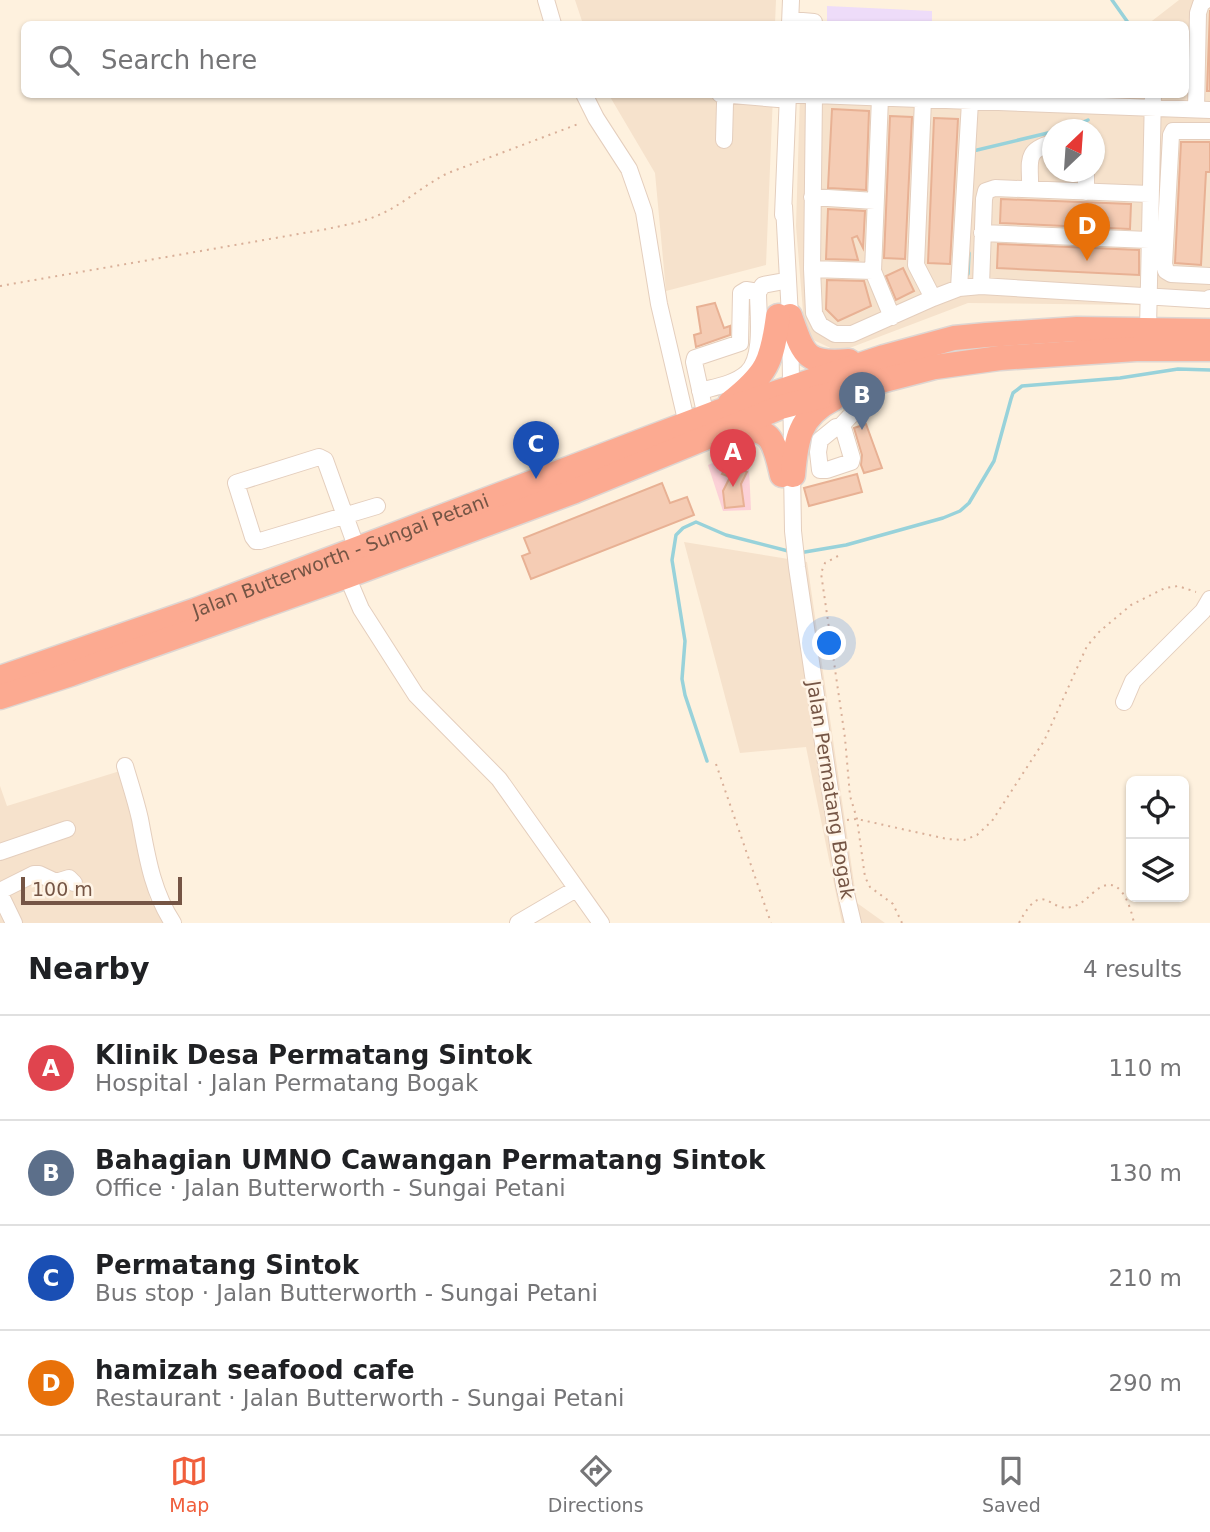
<!DOCTYPE html>
<meta charset="utf-8">
<style>
body{margin:0;font-family:"DejaVu Sans",sans-serif;background:#f2f2f2;color:#202124}
.controls{position:absolute;right:21px;bottom:21px;display:grid;overflow:hidden;border-radius:10px;box-shadow:0 2px 5px #0004}
.controls button{width:63px;height:63px;display:grid;place-items:center;padding:0;border:0;border-bottom:2px solid #e0e0e0;background:#fff;color:#202124;font:35px sans-serif}
.compass{position:absolute;left:1042px;top:119px;width:63px;height:63px;border-radius:50%;background:#fff;box-shadow:0 2px 5px #0004;rotate:25deg}
.scale{position:absolute;left:21px;bottom:18px;width:161px;box-sizing:border-box;padding-left:7px;border:4px solid #755545;border-top:0;font-size:19px;line-height:24px;white-space:nowrap;color:#755545;-webkit-text-stroke:5px #fff4e6;paint-order:stroke}
.you{position:absolute;left:830px;top:644px;width:24px;height:24px;margin:-18px;border:5px solid #fff;border-radius:50%;background:#1a73e8;box-shadow:0 0 0 10px #1a73e833}
.badge{display:grid;place-items:center;width:46px;height:46px;border-radius:50%;background:#f05e3b;color:#fff;font-size:23px;font-weight:700}
.pin{position:absolute;translate:-50% -58px;filter:drop-shadow(0 2px 4px #0008)}
.pin::after{content:'';position:absolute;top:37px;width:24px;height:21px;background:inherit;clip-path:polygon(0 0,100% 0,50% 100%)}
.list{margin:0;padding:0;list-style:none}
h2{display:flex;justify-content:space-between;align-items:center;height:91px;margin:0;padding:0 28px;font-size:30px}
h2 small{font-size:23px;font-weight:400;color:#757577}
.list li{display:grid;grid-template-columns:46px 1fr auto;gap:21px;align-items:center;box-sizing:border-box;height:105px;padding:0 28px;border-top:2px solid #e0e0e0}
.list b{display:block;font-size:26px;white-space:nowrap}
.list p{margin:0;font-size:23px;white-space:nowrap;color:#757577}
.list em{font-size:23px;font-style:normal;color:#757577}
.icon{flex:none;width:38px;height:38px;fill:none;stroke:currentColor;stroke-width:2;stroke-linecap:round;stroke-linejoin:round}
.map{position:relative;flex:none;width:1210px;height:923px;overflow:hidden}
.search{position:absolute;background:#fff;box-shadow:0 2px 5px #0004;left:21px;right:21px;top:21px;height:77px;display:flex;align-items:center;gap:18px;box-sizing:border-box;padding:0 24px;border-radius:10px;color:#757577;font-size:26px}
.sheet{height:511px;background:#fff}
nav{display:flex;justify-content:space-around;align-items:center;box-sizing:border-box;height:98px;border-top:2px solid #e0e0e0;background:#fff;font-size:19px;color:#757577}
nav a{display:grid;justify-items:center;gap:4px}
nav .on{color:#f05e3b}
.map>svg:first-child{display:block}
.residential{fill:#f6e2cc;fill-rule:evenodd}
.education{fill:#eedcf9}
.medical{fill:#fcd1d7}
.lines{fill:none;stroke-linecap:round;stroke-linejoin:round}
.stream{stroke:#98d2da;stroke-width:3.5}
.building{fill:#f5ccb4;stroke:#e8b194;stroke-width:2}
.minor-casing{stroke:#e4cebd;stroke-width:18}
.highway-casing{stroke:#ded6d2;stroke-width:27}
.path{stroke:#d9af98;stroke-width:2;stroke-dasharray:2 5;stroke-linecap:butt}
.minor{stroke:#fff;stroke-width:16}
.highway{stroke:#fcaa91;stroke-width:24}
.labels{text-anchor:middle;stroke-width:5;stroke-linejoin:round;paint-order:stroke}
.street-label{font-size:19px;fill:#755545;stroke:#fff4e6}
</style>
<div class="map">
<svg width="1210" height="923" viewBox="0 0 1210 923">
<rect width="100%" height="100%" fill="#fef1de"/>
<path class="residential" d="M575,0H776L775,24H583Z
M1179,0H1210V306L968,303L839,352L805,336L796,226L800,95L1186,94V24H1148ZM1052,130H1094V172H1052Z
M609,95H773L766,265L666,291L655,173Z
M684,542L807,562L857,903L885,923H842L806,747L740,753Z
M120,771L151,903L168,923H0V786L7,806Z"/>
<path class="education" d="M827,6L932,11V24H827Z"/>
<path class="medical" d="M748,447L751,510L723,511L708,465Z"/>
<g class="lines">
<path class="stream" d="M1112,0L1129,24
M1117,101L1126,94
M1065,130L1088,120
M973,151L1052,132
M968,274L969,253
M799,553L846,545L943,518L960,511L969,503L994,461L1011,399L1013,393L1022,386L1120,378L1178,369L1210,370
M707,761L685,695L682,679L685,641L672,560L676,535L683,528L696,522L726,535L792,552"/>
</g>
<path class="building" d="M1210,10V91H1207Z
M832,109L869,111L866,190L828,188Z
M890,116L912,117L905,259L884,258Z
M934,118L958,119L950,264L928,263Z
M1181,142H1210V172H1206L1201,265L1175,263Z
M1001,199L1131,204L1130,229L1000,223Z
M828,209L865,211L863,248L857,236L852,238L858,260L826,259Z
M998,244L1139,250V275L997,268Z
M903,268L914,291L896,300L886,276Z
M827,280L864,281L871,306L838,321L826,309Z
M715,303L724,328L730,326V335L696,347L694,335L701,333L697,307Z
M866,424L882,468L864,473L861,465L862,455L854,428Z
M728,463L747,472L741,484L744,506L725,508L723,491L730,477L722,474Z
M857,474L862,492L809,506L804,488Z
M662,483L670,503L687,497L694,515L531,579L522,556L530,553L524,538Z"/>
<g class="lines">
<g class="minor-casing">
<path id="minor" d="M546,0L553,24
M791,20L814,22
M790,24L791,0
M584,94L596,118L629,169L644,212L659,304L687,424
M720,94L778,99L788,95H814L1210,110
M814,94L812,269L814,313L820,325L835,334H852L933,298L959,288L981,286L1208,300L1210,298
M880,98L873,271L892,317
M923,100L916,265L933,298
M1196,109L1198,13L1201,4L1206,0
M1210,131H1173L1171,135L1164,264L1166,271L1171,274L1210,276
M724,140L725,103L728,94
M1030,189C1031,162 1023,151 1052,143
M1086,192V172
M812,197L875,201
M784,206L790,316L792,446
M783,215L788,94
M982,233L1149,240
M812,269L873,271
M981,286L984,199L986,191L995,188L1150,194
M959,288L970,102
M1148,329L1153,94
M700,391C715,387 735,384 747,373C764,357 758,314 758,292L763,285L779,282
M706,417L694,362L695,358L740,343L741,293L746,290L758,292
M840,427H836L820,440L818,452L820,470H827L851,462L852,458L844,431L840,427L853,413L850,390
M792,468L793,531L797,567L844,885L853,923
M357,549L325,460L319,457L236,483L253,537L256,541H260L377,506
M347,576L361,609L416,695L499,779L601,923
M1124,702L1133,681L1203,611L1210,599
M125,766C130,783 136,801 140,819C147,856 152,891 173,923
M0,852L67,829
M0,891L34,874H39L56,882L69,878L74,883
M0,894L14,923
M518,923L576,889"/>
</g>
<g class="highway-casing">
<g id="highway">
<path d="M790,316C804,355 805,365 849,361"/>
<path d="M730,403C767,374 772,362 778,316"/>
<path d="M733,431C772,425 774,441 782,475"/>
<path d="M793,475C796,440 799,416 833,399"/>
<path id="s1" d="M0,678L196,610L718,412L884,357L954,338L986,335L1077,329L1210,331"/>
<path d="M0,697L71,674L347,576L575,491L781,407L935,367L1000,358L1136,349H1210"/>
</g>
</g>
<path class="path" d="M0,286L327,229C345,225 364,222 381,214C405,203 424,185 448,173L581,123
M838,556L825,563L821,573L845,738L850,796L857,819L865,877L870,887L893,904L902,923
M716,764L771,923
M847,820L857,819L947,839L964,840L977,835L992,821L1044,741L1087,646L1100,631L1131,605L1165,588L1178,586L1196,592
M1019,923C1043,877 1049,913 1071,907C1081,905 1086,899 1094,892C1119,870 1130,904 1134,923"/>
<use href="#minor" class="minor"/>
<use href="#highway" class="highway"/>
</g>
<g class="labels">
<g class="street-label">
<text dy="7" stroke="none"><textPath href="#s1" startOffset="362">Jalan Butterworth - Sungai Petani</textPath></text>
<text transform="translate(831 790) rotate(81)" y="7">Jalan Permatang Bogak</text>
</g>
</g>
</svg>
<div class="controls">
<button><svg class="icon" aria-label="locate" viewBox="0 0 24 24"><circle cx="12" cy="12" r="6"/><path d="M12 2v4M12 18v4M2 12h4M18 12h4"/></svg></button>
<button><svg class="icon" aria-label="layers" viewBox="0 0 24 24"><path d="M12 4l9 5-9 5-9-5zM3 14l9 5 9-5"/></svg></button>
</div>
<svg class="compass" viewBox="-18 -18 36 36"><path d="M0-13l5 13h-10z" fill="#e53935"/><path d="M0 13l5-13h-10z" fill="#757577"/></svg>
<div class="scale">100 m</div>
<div class="you"></div>
<div class="pin badge" style="left:733px;top:487px;background:#e0444e">A</div>
<div class="pin badge" style="left:862px;top:430px;background:#5c6f8a">B</div>
<div class="pin badge" style="left:536px;top:479px;background:#1a4fb4">C</div>
<div class="pin badge" style="left:1087px;top:261px;background:#e8710a">D</div>
<div class="search"><svg class="icon" aria-label="search" viewBox="0 0 24 24"><circle cx="10" cy="10" r="6"/><path d="M15 15l6 6"/></svg>Search here</div>
</div>
<section class="sheet">
<h2>Nearby<small>4 results</small></h2>
<ul class="list">
<li><span class="badge" style="background:#e0444e">A</span><div><b>Klinik Desa Permatang Sintok</b><p>Hospital · Jalan Permatang Bogak</p></div><em>110 m</em></li>
<li><span class="badge" style="background:#5c6f8a">B</span><div><b>Bahagian UMNO Cawangan Permatang Sintok</b><p>Office · Jalan Butterworth - Sungai Petani</p></div><em>130 m</em></li>
<li><span class="badge" style="background:#1a4fb4">C</span><div><b>Permatang Sintok</b><p>Bus stop · Jalan Butterworth - Sungai Petani</p></div><em>210 m</em></li>
<li><span class="badge" style="background:#e8710a">D</span><div><b>hamizah seafood cafe</b><p>Restaurant · Jalan Butterworth - Sungai Petani</p></div><em>290 m</em></li>
</ul>
</section>
<nav>
<a class="on"><svg class="icon" aria-label="map" viewBox="0 0 24 24"><path d="M3 6l6-2 6 2 6-2v14l-6 2-6-2-6 2zM9 4v14M15 6v14"/></svg>Map</a>
<a><svg class="icon" aria-label="directions" viewBox="0 0 24 24"><path d="M12 3l9 9-9 9-9-9zM9 14v-3h6M13 9l2 2-2 2"/></svg>Directions</a>
<a><svg class="icon" aria-label="saved" viewBox="0 0 24 24"><path d="M7 4h10v16l-5-4-5 4z"/></svg>Saved</a>
</nav>
